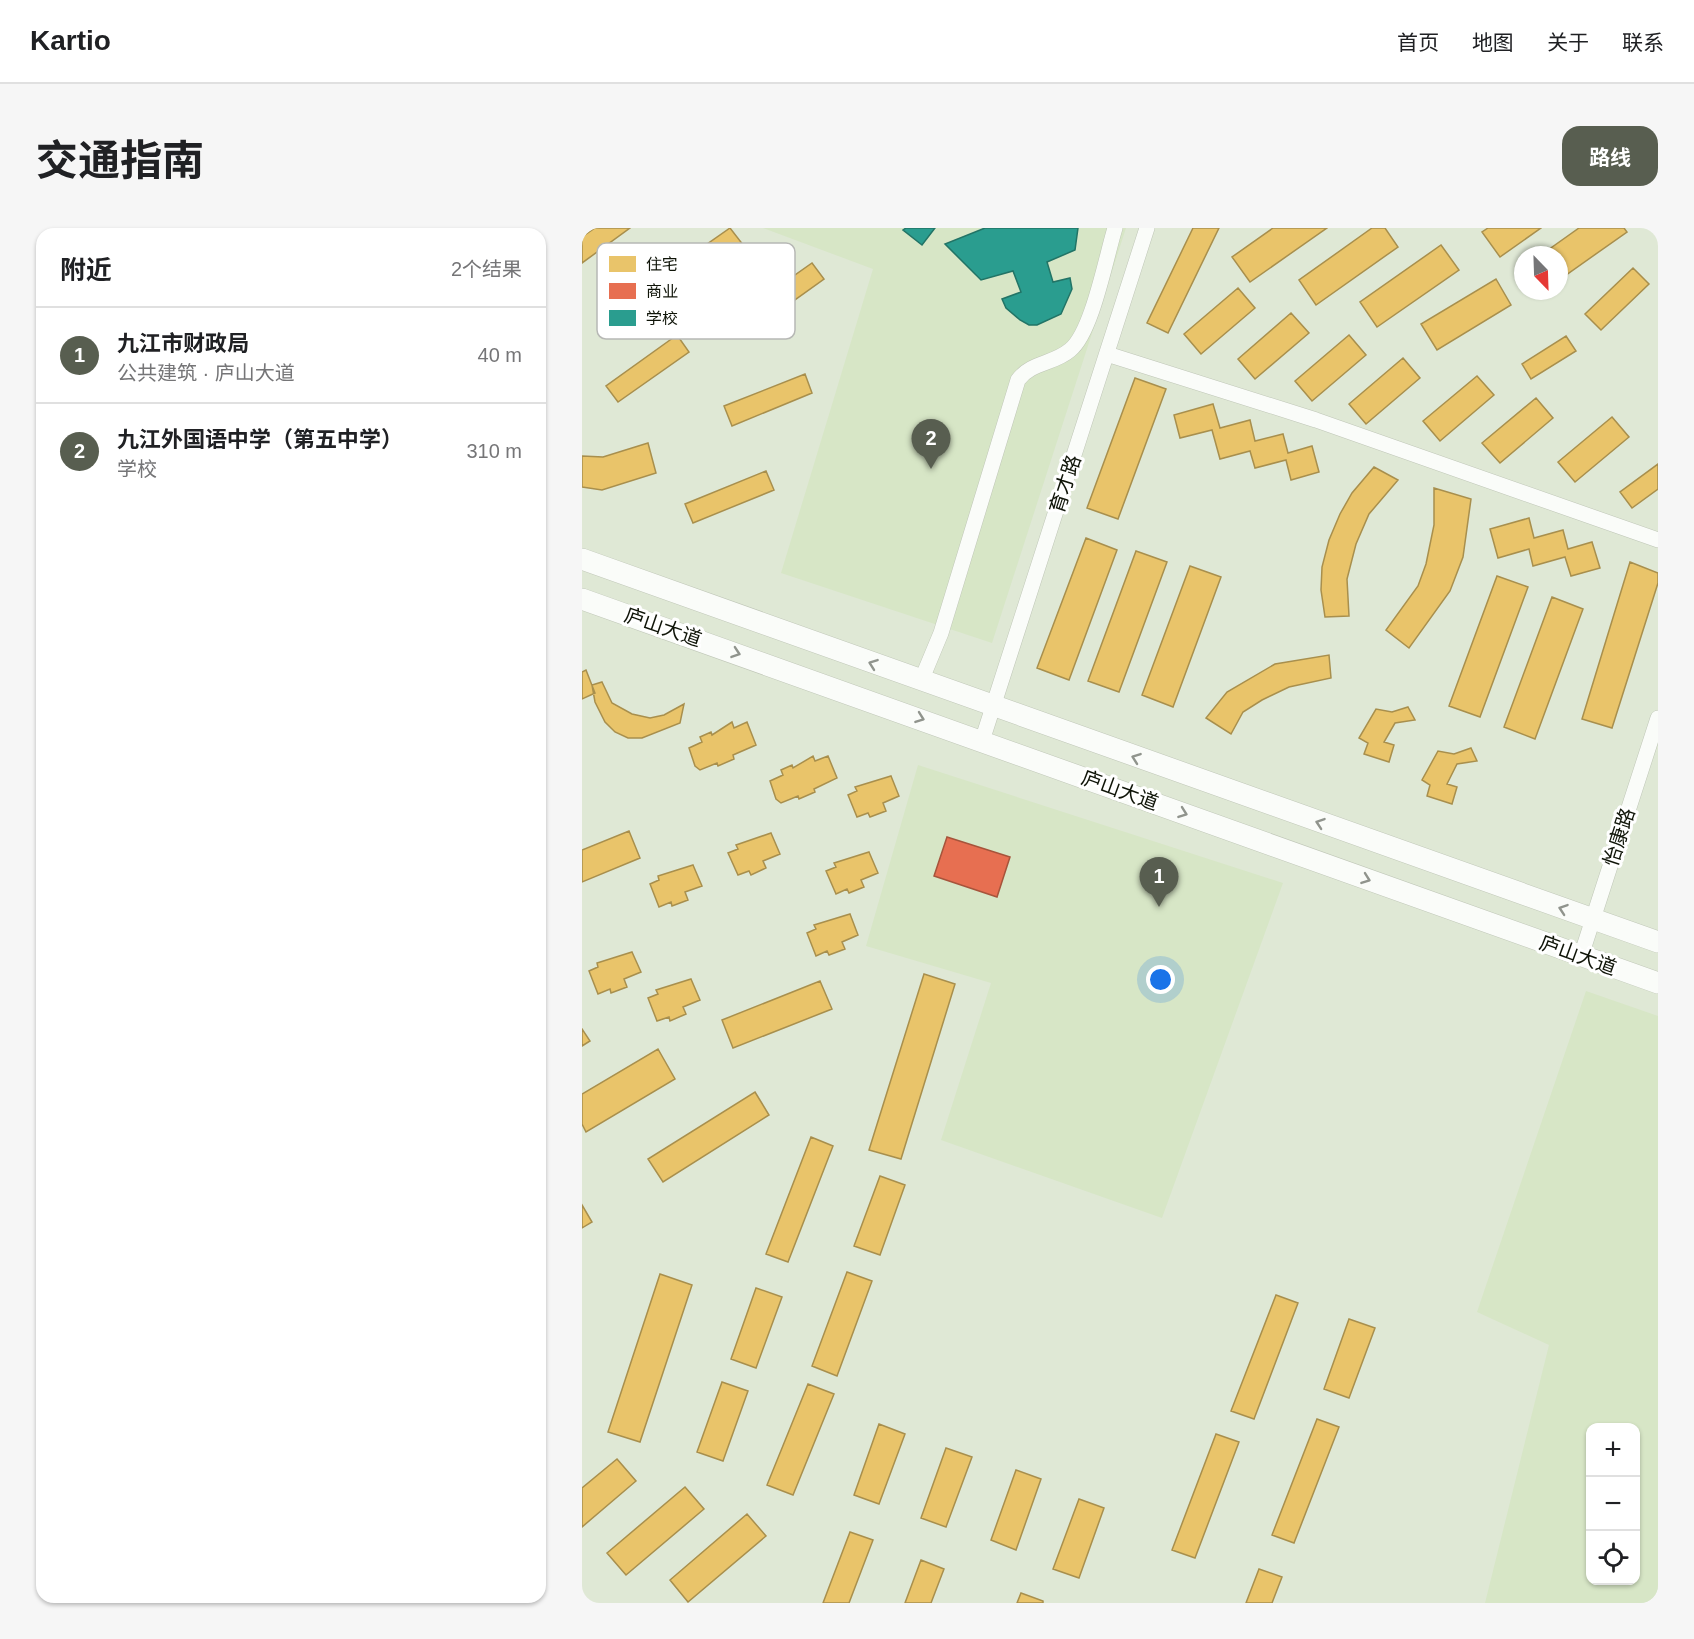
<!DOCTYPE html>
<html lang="zh">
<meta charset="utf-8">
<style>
body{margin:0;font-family:Arial,"Noto Sans SC",sans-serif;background:#f6f6f6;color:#202124}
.controls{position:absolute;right:18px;bottom:18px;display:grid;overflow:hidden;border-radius:12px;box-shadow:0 2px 4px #0004}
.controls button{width:54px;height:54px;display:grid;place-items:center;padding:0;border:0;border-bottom:2px solid #e0e0e0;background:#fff;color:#202124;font:30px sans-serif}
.compass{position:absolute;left:932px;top:18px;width:54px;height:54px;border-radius:50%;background:#fff;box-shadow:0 2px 4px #0004;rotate:157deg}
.you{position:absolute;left:579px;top:752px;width:21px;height:21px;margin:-15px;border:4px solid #fff;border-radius:50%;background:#1a73e8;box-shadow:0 0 0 9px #1a73e833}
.badge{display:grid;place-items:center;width:39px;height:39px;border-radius:50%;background:#585e50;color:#fff;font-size:20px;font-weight:700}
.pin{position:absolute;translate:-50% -50px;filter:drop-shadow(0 2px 3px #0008)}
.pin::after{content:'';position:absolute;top:32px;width:21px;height:18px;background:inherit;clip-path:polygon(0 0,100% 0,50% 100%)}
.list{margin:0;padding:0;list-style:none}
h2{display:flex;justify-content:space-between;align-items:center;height:78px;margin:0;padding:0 24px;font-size:26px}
h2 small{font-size:20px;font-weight:400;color:#757577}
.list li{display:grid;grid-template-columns:39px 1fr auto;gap:18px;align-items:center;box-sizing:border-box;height:96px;padding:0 24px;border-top:2px solid #e0e0e0}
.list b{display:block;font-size:22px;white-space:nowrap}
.list p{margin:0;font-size:20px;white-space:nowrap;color:#757577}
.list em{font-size:20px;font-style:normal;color:#757577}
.icon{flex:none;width:33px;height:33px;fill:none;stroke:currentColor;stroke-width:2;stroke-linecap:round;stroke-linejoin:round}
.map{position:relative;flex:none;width:1076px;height:1375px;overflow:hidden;border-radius:18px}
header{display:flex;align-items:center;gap:36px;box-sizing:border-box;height:84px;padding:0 30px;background:#fff;border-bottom:2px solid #e0e0e0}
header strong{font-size:28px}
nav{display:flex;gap:33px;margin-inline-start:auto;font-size:21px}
.intro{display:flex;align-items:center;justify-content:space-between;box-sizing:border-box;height:144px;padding:0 36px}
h1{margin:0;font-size:42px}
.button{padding:15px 27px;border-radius:18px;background:#585e50;color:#fff;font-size:21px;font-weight:700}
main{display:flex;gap:36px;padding:0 36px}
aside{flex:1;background:#fff;border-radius:18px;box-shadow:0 2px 4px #0004}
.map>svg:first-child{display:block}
.built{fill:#d7e6c6;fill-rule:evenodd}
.homes{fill:#e9c46a;stroke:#a88f4d;stroke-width:1.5}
.shops{fill:#e76f51;stroke:#a6543b;stroke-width:1.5}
.schools{fill:#2a9d8f;stroke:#227466;stroke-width:1.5}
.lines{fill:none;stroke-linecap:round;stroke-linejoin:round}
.minor-casing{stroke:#bfc6b7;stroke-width:16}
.highway-casing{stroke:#bfc6b7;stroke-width:22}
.minor{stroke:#fafcf9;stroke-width:15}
.highway{stroke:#fafcf9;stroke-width:21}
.oneway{stroke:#90948d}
.labels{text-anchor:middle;stroke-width:6;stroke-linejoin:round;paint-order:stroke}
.street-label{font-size:20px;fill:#0f1408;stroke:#fff}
.key{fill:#fff;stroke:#b7b8b5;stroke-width:1.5}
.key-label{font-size:16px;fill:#0f1408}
</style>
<header>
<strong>Kartio</strong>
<nav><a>首页</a><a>地图</a><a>关于</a><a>联系</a></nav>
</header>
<div class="intro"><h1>交通指南</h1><a class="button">路线</a></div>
<main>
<aside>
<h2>附近<small>2个结果</small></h2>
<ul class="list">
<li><span class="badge">1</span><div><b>九江市财政局</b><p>公共建筑 · 庐山大道</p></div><em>40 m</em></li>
<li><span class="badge">2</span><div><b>九江外国语中学（第五中学）</b><p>学校</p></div><em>310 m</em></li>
</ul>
</aside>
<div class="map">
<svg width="1076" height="1375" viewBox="0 0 1076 1375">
<rect width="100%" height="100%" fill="#dfe8d5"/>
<path class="built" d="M181,0H544L410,415L199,345L291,41Z
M336,537L701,655L580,990L359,912L409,755L284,718Z
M1004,763L1076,788V1375H903L967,1117L895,1084ZM1008,1200H1054V1352H1008Z"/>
<path class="homes" d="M13,0H48L0,35V9Z
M148,0L162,18L78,77L65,58Z
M611,0H637L586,105L565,95Z
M691,0H745L668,54L650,29Z
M790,0H803L816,19L734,77L717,52Z
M906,0H959L918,29L900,4Z
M997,0H1042L1045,4L977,52V27H959Z
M859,17L877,42L795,99L778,74Z
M230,35L242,51L171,102L159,85Z
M1051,40L1067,56L1019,102L1003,86Z
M914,51L929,77L855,122L839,96Z
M656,60L673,80L619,126L602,106Z
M709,85L727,105L673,151L656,131Z
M95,107L107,124L36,174L24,158Z
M767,107L784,127L730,173L713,153Z
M984,108L994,123L949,151L940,136Z
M821,130L838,150L784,196L767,176Z
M223,146L230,165L150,198L142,178Z
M895,148L912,167L858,213L841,193Z
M553,150L584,161L536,291L505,280Z
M954,170L971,190L918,235L900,215Z
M631,176L638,200L668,192L673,213L701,206L706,225L730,218L737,244L709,252L704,232L673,240L668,223L638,231L630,202L598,210L592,187Z
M1030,189L1047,209L993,254L976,234Z
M66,215L74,245L20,262L0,259V228L21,229Z
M1076,236V261L1050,280L1038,264Z
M792,239L816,252L787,286L774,316L765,351L767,388L743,389L739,362L740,339L747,312L758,286L770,265Z
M184,243L192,262L111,295L103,276Z
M852,260L889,271L881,329L868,363L827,420L804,402L836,358L844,336L852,297Z
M947,290L952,310L981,302L986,321L1010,314L1018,340L989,348L983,329L951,338L947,321L916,330L908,301Z
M504,310L535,322L487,452L455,440Z
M554,323L585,334L537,464L506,453Z
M1048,334L1076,345V355L1030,500L1000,491Z
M608,338L639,349L591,479L560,467Z
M915,348L946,359L898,489L867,478Z
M970,369L1001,381L953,511L922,499Z
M747,427L749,450L707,459L680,472L661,484L649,506L624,490L645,464L693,436Z
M4,442L13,465L0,471V444Z
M20,454L30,475L50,486L68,490L82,487L102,476L98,495L60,510H46L33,504L23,494L13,474L10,457Z
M826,479L833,492L813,495L802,514L812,517L807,534L782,526L786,515L777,510L794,481L810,484Z
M150,494L152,500L165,494L174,517L151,527L152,531L136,538L135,535L118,542L113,538L107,520L120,514L118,509L129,504L130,507Z
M889,520L895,533L875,536L865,556L875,559L870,576L845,568L848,557L840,552L856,523L872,526Z
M231,528L233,533L246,528L255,550L232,561L233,564L217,571L216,568L199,575L194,571L188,553L201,547L199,542L210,537L211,540Z
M309,548L317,568L301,575L304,583L288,589L286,585L275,589L266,567L275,563L273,559Z
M47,603L58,630L0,654V622Z
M189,605L198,626L181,633L184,640L169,647L167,643L156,647L146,625L156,621L154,617Z
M287,624L296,645L279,652L282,659L267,665L265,661L254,666L244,643L254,639L252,635Z
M111,637L120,658L103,664L106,672L90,678L89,674L77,679L68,656L77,652L76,648Z
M268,686L276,707L260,714L263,721L247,727L245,723L234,728L225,705L234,701L232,697Z
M50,724L59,744L42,751L45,759L29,765L28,761L16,766L7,743L16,739L15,735Z
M342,746L373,756L319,931L287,922Z
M109,751L118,772L101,779L104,786L88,793L87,789L75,793L66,770L76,766L74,762Z
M238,753L250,781L151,820L140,792Z
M0,801L8,813L0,818Z
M76,821L93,851L4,904L0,896V866Z
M173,864L187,887L81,954L66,931Z
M229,909L251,918L206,1034L184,1026Z
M298,948L323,957L298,1027L272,1018Z
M0,977L10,994L0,1000Z
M265,1044L290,1053L255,1148L230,1138Z
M78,1046L110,1057L58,1214L26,1204Z
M174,1060L200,1069L174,1140L149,1131Z
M694,1067L716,1075L672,1191L649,1183Z
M767,1091L793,1100L767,1170L742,1161Z
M140,1154L166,1163L141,1233L115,1224Z
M226,1156L252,1166L211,1267L185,1257Z
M735,1191L757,1199L712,1315L690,1307Z
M297,1196L323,1206L297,1276L272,1267Z
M634,1206L657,1214L613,1330L590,1322Z
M364,1220L390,1229L364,1299L339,1290Z
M35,1231L54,1253L0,1299V1260Z
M434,1242L459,1251L434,1322L409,1312Z
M103,1259L122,1281L44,1347L25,1325Z
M497,1271L522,1280L497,1350L471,1341Z
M165,1286L184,1308L106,1374L88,1352Z
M268,1304L291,1312L267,1375H241Z
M339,1332L362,1341L349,1375H323Z
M677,1341L700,1349L690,1375H664Z
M439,1365L461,1373V1375H435Z"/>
<path class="shops" d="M365,609L428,629L415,669L352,648Z"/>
<path class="schools" d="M324,0H353L340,17L321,2Z
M403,0H496L493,22L465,34L471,54L488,50L490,61L479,86L455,97H447L438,92L424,80L420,71L439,64L431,43L399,52L363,16Z"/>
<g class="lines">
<g class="minor-casing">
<path id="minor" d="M525,126L734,192L1076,312
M339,453L359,405L436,152C449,134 472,136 488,122C510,105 524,29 533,0
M400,513L565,0
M999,728L1076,490"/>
</g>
<g class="highway-casing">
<path id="highway" d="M0,331L1076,714
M0,371L1076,755"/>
</g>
<use href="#minor" class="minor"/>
<use href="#highway" class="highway"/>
</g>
<defs><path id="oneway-chevron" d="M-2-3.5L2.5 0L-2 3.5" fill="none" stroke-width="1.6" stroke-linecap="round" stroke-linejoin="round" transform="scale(1.5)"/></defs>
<g class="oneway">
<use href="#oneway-chevron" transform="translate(154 425) rotate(19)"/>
<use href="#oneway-chevron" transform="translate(291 436) rotate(-160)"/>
<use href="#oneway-chevron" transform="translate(338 490) rotate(20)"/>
<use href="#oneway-chevron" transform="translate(554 530) rotate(-160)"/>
<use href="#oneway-chevron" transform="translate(601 585) rotate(20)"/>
<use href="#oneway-chevron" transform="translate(738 595) rotate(-161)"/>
<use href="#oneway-chevron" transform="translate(784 651) rotate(20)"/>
<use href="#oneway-chevron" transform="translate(981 681) rotate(-161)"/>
</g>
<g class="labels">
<g class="street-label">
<text transform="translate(483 256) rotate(-72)" y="7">育才路</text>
<text transform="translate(81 399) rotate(19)" y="7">庐山大道</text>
<text transform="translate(538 562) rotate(20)" y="7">庐山大道</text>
<text transform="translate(1037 609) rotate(-72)" y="7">怡康路</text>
<text transform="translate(996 727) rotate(20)" y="7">庐山大道</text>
</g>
</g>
<rect x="15" y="15" width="198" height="96" rx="9" class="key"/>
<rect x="27" y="28" width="27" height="16" fill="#e9c46a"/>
<rect x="27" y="55" width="27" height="16" fill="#e76f51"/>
<rect x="27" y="82" width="27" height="16" fill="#2a9d8f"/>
<g class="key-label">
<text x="64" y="42">住宅</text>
<text x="64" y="69">商业</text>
<text x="64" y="96">学校</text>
</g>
</svg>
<div class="controls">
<button>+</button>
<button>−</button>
<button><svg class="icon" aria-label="locate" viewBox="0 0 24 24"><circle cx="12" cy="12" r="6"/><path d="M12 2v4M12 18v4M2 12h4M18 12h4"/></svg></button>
</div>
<svg class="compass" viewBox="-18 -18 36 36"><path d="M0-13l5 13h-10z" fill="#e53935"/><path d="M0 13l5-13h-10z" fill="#757577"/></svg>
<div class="you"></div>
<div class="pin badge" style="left:577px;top:679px">1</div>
<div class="pin badge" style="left:349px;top:241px">2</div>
</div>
</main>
